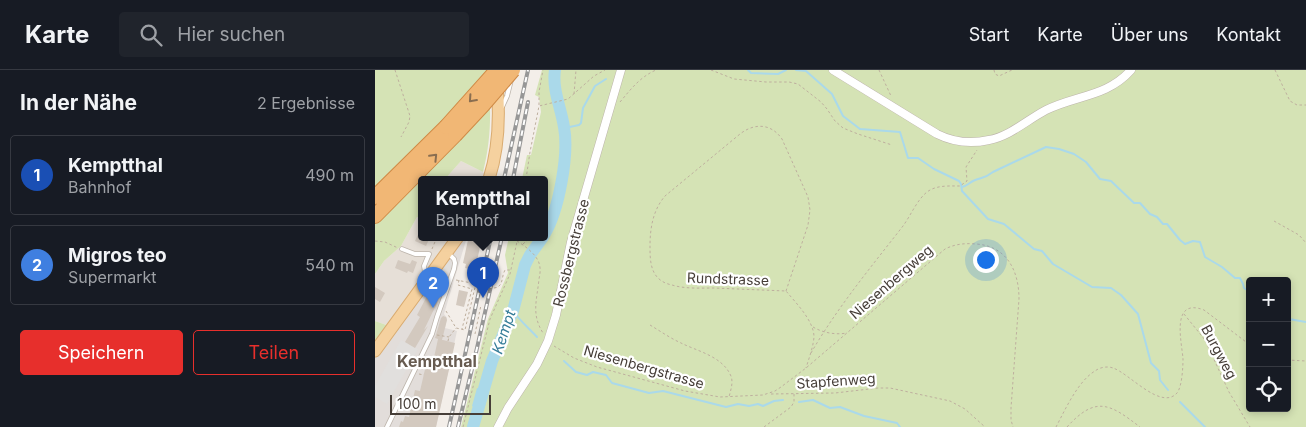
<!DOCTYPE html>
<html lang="de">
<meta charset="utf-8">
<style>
body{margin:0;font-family:Inter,sans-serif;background:#20242c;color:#f1f3f6}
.controls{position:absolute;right:15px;bottom:15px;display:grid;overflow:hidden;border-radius:5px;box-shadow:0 2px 8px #0003}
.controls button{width:45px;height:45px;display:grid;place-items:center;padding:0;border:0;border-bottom:1px solid #363941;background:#171b24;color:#f1f3f6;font:25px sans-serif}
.scale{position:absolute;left:15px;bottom:12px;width:101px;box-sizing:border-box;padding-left:5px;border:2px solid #463e38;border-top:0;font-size:14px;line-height:18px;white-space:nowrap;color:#463e38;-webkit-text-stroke:4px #fff;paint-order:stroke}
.you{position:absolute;left:610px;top:189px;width:18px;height:18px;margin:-12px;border:4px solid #fff;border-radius:50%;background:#1a73e8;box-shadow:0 0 0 8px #1a73e833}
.badge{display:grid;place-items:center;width:32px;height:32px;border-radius:50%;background:#e72f2c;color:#fff;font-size:16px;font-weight:700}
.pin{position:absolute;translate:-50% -41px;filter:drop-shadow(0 1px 2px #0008)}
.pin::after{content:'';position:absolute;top:26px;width:18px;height:15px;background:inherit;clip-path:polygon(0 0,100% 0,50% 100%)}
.popup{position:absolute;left:43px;top:106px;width:130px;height:65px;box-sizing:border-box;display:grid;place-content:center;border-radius:5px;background:#171b24;filter:drop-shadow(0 1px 4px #0005);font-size:16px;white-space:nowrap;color:#9ea1a6}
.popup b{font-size:19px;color:#f1f3f6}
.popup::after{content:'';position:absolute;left:50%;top:100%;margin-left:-10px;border:10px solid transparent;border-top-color:#171b24}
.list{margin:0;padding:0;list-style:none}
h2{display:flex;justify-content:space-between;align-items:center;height:65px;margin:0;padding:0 20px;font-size:21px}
h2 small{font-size:16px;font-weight:400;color:#9ea1a6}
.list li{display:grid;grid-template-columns:32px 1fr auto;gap:15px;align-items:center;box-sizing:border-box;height:80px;margin:0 10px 10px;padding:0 10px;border:1px solid #363941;border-radius:5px}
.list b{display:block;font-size:19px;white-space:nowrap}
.list p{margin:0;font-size:16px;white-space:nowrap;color:#9ea1a6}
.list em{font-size:16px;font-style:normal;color:#9ea1a6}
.actions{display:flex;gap:10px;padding:15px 20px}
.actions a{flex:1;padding:11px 0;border:1px solid #e72f2c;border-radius:5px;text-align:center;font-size:18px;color:#e72f2c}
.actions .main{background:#e72f2c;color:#fff}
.icon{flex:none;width:28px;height:28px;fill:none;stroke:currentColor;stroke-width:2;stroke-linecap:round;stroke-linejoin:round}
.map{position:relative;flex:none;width:931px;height:357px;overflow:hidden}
header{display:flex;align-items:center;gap:30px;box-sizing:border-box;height:70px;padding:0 25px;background:#171b24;border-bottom:1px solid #363941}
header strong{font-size:24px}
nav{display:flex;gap:28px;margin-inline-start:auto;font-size:18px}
.search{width:350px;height:45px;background:#20242c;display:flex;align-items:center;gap:12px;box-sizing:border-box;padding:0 18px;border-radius:5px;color:#9ea1a6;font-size:19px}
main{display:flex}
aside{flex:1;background:#171b24}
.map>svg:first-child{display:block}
.residential{fill:#e6dfd7}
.industrial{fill:#e2ddda}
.green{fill:#d5e3b5;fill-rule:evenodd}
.parking{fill:#e1dfdd}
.water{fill:#aad9ea}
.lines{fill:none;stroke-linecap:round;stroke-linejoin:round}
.stream{stroke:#aad9ea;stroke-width:2}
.river{stroke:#aad9ea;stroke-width:12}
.building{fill:#d3c9bf}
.service-casing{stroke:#bdb5ac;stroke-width:5.5}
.minor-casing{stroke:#bdb5ac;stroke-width:9}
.primary-casing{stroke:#d9ab70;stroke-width:13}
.motorway-casing{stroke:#cf8a46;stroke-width:16}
.path{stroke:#beaf9e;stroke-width:1;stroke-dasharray:2.5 2.5;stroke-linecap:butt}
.service{stroke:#fff;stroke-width:4}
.minor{stroke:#fff;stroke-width:8}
.primary{stroke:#f5d19f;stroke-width:11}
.motorway{stroke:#f1b775;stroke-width:14}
.rail-casing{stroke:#979797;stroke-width:4}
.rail{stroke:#fff;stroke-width:2;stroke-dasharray:5.5;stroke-linecap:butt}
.motorway-bridge-casing{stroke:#cf8a46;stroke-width:16;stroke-linecap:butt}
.motorway-bridge{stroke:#f1b775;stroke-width:14}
.oneway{stroke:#8a6e50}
.labels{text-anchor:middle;stroke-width:4.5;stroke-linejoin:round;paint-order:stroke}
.street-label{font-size:14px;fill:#463e38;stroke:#fff}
.water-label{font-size:15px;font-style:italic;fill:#367d99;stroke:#fff}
.quarter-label{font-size:16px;font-weight:bold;fill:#675b50;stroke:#fff}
</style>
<header>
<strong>Karte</strong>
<div class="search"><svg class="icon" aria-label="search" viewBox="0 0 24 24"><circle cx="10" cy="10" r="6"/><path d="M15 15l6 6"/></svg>Hier suchen</div>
<nav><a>Start</a><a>Karte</a><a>Über uns</a><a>Kontakt</a></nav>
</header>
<main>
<aside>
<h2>In der Nähe<small>2 Ergebnisse</small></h2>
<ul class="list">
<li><span class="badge" style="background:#1a4fb4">1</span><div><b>Kemptthal</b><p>Bahnhof</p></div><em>490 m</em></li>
<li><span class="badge" style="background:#3f7fe0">2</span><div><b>Migros teo</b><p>Supermarkt</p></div><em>540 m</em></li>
</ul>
<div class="actions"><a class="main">Speichern</a><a>Teilen</a></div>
</aside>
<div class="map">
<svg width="931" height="357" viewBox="0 0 931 357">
<rect width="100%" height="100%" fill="#f3eee9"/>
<path class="residential" d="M86,91L108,102L113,109H70Z
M42,147L46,149L47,147V167H83L17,257L0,251V204L9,191L26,176Z"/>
<path class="industrial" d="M88,167H92L69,244L72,248L70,258L82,261L61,357H0V281Z"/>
<path class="green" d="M0,0H113C116,36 117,67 108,102L86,91L70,109H47V147L46,149L42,147L26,176L9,191L0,204Z
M167,0H931V357H86L113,249L133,203L130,185L134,167H169V109H147L152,85H156L166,42L164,27L160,25ZM875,211H912V338H875Z
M0,251L17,257L0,281Z"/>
<path class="parking" d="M73,191L78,194L68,210L64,207Z
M26,270L43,279L12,334L0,327V316Z"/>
<path class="water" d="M102,318L114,322L109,339L97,336Z"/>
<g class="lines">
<path class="stream" d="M373,0L376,3L403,4L411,0
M421,0L431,1L457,24L468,46L485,59L525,62L533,88H543L559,99L584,111L586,114L587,121L613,149L629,154L659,179L667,181L678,194L717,217L736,218L746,225L763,244L776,293L784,301L785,310L793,320
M190,58L204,55L206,53L208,38L220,16L231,9
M587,117C592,116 594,113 598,111C607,107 609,109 618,102L671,77L684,79L699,84L711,92L725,109L736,111L759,133H765L775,144L782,147L788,154H792L805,170L810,174L818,171L825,172L830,187L847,197L860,208H865L868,214L869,218L875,222
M138,241C145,251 154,258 162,267
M912,245L914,249L931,252
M189,291L201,302L212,305L218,302L231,305L237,313L274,323L288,321L351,337L363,334L374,336L383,334L388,336L399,331L408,330
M424,332L438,330L455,338L465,337L489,346L522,353L525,357
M805,332L830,357"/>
<path class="river" d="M169,165C184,141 194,84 189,57C186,38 177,19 180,0
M98,357L117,291L138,241L150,195L155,185L168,167"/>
</g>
<path class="building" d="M47,156V167H55L51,176L40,171Z
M96,167L107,168L100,200L90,198L91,194L88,193L93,170L95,171Z
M23,190L35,194L37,190L42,192L38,203L33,201L32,203L20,198Z
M63,209L68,212L62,233L49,260L53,256L40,278L30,272L45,247L42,245L52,226Z
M0,217L10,223L5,232L0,229Z
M84,220L93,222L89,237L81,235Z
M68,246L71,247L72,250L67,270L64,269L80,273L61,357H24L26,351L28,352L30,346L34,347L40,320L45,321L51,295L54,296L55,292H58L63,269L60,268L66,248Z"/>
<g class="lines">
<g class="service-casing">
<path id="service" d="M127,37L132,26L136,10
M27,179L40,184H54
M51,208L49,196L54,184
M12,357L57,264L62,247L79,199L80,193L79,189L73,183"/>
</g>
<g class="minor-casing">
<path id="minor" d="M458,0L562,64C578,72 596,74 614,70C635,66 652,50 671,40C701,25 732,27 756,0
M123,357L133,338L162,294L173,271L181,245L196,172L246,0"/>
</g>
<g class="primary-casing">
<path id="primary" d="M114,109C124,78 125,47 122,14
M0,281L83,167"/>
</g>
<g class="motorway-casing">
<path id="motorway" d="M0,127L71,57
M0,146L80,65"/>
</g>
<path class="path" d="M20,0L35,46L34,52L26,67
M336,0L359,9L391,12H414L423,14L446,32L452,39L460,51L468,58L483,64L517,75
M504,0L516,26
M619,0L620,4L624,6L637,0
M900,0L915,31L922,35H931
M199,24L201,0
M245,32C256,19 265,7 281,0
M164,35V22L168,0
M151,109L155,82L164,36L193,29L219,6L230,0
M899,151L924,165L931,173
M0,171L10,172L23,178
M142,171C150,176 161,184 164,193C166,199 165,204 164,209C162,230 156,244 168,263
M148,174L156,167
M57,179L62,167
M112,209L114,201
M81,210L102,214
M84,210L83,215L97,219L87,259
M119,218C129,217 126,207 130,200H135
M411,221L433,155L435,140L433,127L407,69C396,53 379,53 365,64L290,126C278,140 275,158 275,176C275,187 275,200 283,208C287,212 292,214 297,215C310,219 325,218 339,218C363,219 387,220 411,221C421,233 439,251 439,267C438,278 434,288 431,298
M71,241L81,258L90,260L101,213
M809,244L830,270L854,322L875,357
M275,255C285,261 295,268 306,273C322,281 346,286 355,304C359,311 356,319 354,327
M438,257C448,263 461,265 472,263
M100,264L106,235
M62,265L74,267
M73,271L74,267L81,258
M179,276L199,288L222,297L310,321L345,327L388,325L400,321L406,317L431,298L570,179C580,174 590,173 601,174C632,176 644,201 644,229L636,338V350L638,357
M436,283C462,238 496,197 528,156C536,145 542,130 552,122C561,115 574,116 585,116L592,111L591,97L602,80
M912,290L931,291
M44,304L49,305
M396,324L460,323L503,318H515L575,331L590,339L610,357
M88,357L115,249L135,204L143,167
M389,357L416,337L419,332V324
M681,357C690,340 703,311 720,301C725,297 733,296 738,298C754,303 786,341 802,323C807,317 808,297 808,289C807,273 795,227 829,240L875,275
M692,357C721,325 735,334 765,357"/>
<use href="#service" class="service"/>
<use href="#minor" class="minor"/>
<use href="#primary" class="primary"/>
<use href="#motorway" class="motorway"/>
<g class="rail-casing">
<path id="rail" d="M129,109L153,0
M138,109L153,32
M74,357L116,167
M83,357L102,278L127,167"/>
</g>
<use href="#rail" class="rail"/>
<g class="motorway-bridge-casing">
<path id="motorway-bridge" d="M71,57L122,0
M80,65L108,35L138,0"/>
</g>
<use href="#motorway-bridge" class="motorway-bridge"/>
</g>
<defs><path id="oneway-chevron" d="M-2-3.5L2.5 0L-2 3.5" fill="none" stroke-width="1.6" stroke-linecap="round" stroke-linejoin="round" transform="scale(1.25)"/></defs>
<g class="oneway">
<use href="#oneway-chevron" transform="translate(97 29) rotate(132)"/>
<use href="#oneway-chevron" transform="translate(59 87) rotate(-46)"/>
</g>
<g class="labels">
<g class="street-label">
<text transform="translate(196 183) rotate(-76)" y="5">Rossbergstrasse</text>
<text transform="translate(353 209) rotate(2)" y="5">Rundstrasse</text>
<text transform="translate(516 212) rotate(-41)" y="5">Niesenbergweg</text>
<text transform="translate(844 282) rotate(62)" y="5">Burgweg</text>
<text transform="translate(269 297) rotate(16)" y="5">Niesenbergstrasse</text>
<text transform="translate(461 311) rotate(-4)" y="5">Stapfenweg</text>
</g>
<g class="water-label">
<text transform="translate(129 262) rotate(-72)" y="5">Kempt</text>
</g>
<g class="quarter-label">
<text x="62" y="297">Kemptthal</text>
</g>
</g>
</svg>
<div class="controls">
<button>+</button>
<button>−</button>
<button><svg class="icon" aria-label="locate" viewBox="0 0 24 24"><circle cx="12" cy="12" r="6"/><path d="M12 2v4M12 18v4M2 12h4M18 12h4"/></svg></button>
</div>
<div class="scale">100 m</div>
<div class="you"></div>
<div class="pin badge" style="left:108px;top:228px;background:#1a4fb4">1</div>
<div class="popup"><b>Kemptthal</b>Bahnhof</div>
<div class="pin badge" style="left:58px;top:238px;background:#3f7fe0">2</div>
</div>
</main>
